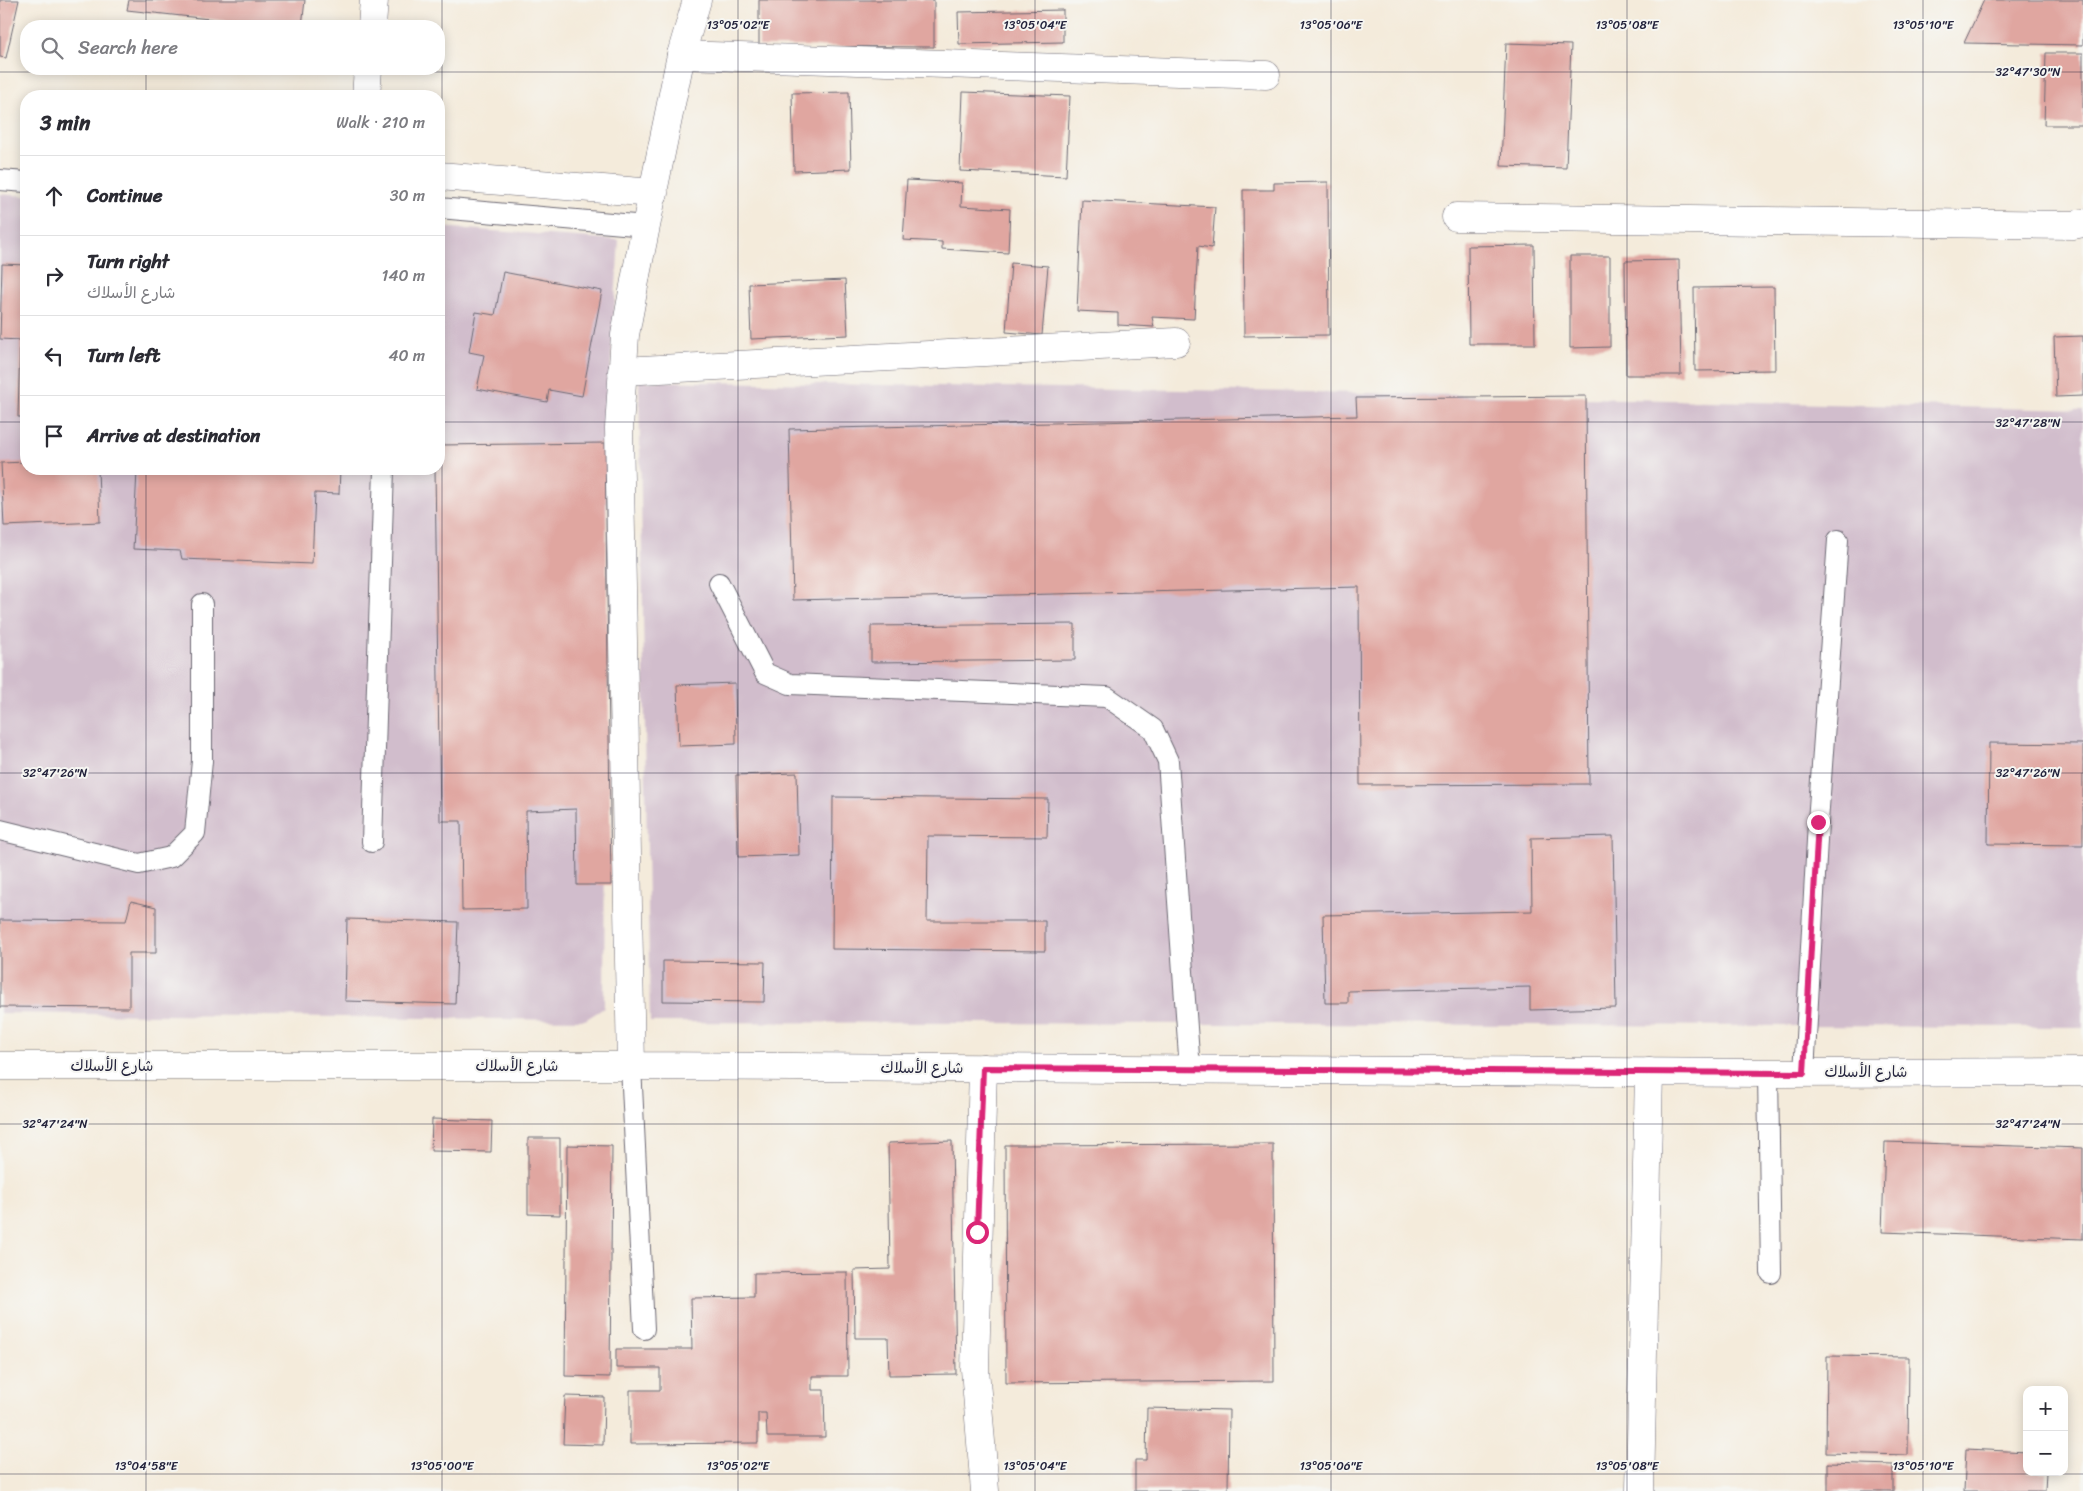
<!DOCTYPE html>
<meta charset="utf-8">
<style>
body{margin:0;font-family:Sriracha,"Playpen Sans Arabic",sans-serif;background:#f7f7f7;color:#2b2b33}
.controls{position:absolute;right:15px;bottom:15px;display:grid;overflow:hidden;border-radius:10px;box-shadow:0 2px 12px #0003}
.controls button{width:45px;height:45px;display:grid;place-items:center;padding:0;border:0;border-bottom:1px solid #e1e1e2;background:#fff;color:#2b2b33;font:25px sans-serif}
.stop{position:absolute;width:15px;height:15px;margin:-11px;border:4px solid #db2777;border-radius:50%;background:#fff}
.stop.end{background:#db2777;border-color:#fff;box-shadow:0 1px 5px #0008}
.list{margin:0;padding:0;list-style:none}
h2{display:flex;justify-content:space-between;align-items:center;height:65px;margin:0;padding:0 20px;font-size:21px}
h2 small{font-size:16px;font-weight:400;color:#7c7c81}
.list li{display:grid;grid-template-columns:32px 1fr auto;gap:15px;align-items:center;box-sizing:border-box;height:80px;padding:0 20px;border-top:1px solid #e1e1e2}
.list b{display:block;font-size:19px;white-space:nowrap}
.list p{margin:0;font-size:16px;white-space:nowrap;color:#7c7c81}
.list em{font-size:16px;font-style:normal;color:#7c7c81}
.icon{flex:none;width:28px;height:28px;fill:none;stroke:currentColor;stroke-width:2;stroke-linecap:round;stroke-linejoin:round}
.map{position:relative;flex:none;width:2083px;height:1491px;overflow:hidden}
.search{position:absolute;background:#fff;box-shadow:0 2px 12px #0003;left:20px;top:20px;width:425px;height:55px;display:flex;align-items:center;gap:12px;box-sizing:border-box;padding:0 18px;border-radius:20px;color:#7c7c81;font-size:19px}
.panel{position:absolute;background:#fff;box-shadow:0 2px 12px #0003;left:20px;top:90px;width:425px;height:385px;border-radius:20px}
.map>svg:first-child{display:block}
.industrial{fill:#d1bdcc}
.building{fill:#e0a6a0}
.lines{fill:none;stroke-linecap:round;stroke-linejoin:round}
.service-casing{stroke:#6c6873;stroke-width:22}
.minor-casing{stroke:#6c6873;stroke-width:29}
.tertiary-casing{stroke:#6c6873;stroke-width:29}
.service{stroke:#fff;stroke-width:20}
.minor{stroke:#fff;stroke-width:28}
.tertiary{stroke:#fff;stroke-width:28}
.route{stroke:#db2777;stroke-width:6}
.ticks{fill:none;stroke:#22223b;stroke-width:1;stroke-opacity:0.45}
.labels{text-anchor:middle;stroke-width:4;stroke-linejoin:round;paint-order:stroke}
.street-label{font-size:15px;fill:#22223b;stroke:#f6f6f2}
.ticks-label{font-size:12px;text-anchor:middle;fill:#22223b;stroke:#f6f6f2;stroke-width:4;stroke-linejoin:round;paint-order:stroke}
</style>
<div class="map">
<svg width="2083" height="1491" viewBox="0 0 2083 1491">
<rect width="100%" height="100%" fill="#f6f6f2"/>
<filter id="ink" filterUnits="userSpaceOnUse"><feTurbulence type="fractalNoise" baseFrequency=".02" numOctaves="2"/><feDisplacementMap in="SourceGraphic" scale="10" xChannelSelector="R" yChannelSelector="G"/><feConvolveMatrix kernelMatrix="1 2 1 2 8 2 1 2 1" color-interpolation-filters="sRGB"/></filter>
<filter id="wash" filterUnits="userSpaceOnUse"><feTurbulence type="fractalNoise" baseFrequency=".0096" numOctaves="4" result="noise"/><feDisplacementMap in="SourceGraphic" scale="20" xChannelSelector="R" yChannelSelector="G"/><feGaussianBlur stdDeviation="1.12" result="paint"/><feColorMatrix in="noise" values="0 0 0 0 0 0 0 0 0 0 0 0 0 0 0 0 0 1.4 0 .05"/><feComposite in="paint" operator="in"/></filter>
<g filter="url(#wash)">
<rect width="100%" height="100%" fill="#f4ebdb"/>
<path class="industrial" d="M0,194L26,196V469H439V227L619,240L607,421L604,1008L585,1020L0,1013Z
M639,381L1369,393L2083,410V1027L650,1022Z"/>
<g id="blocks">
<path class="building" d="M0,0H19L6,58L0,57Z
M129,0H305L302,26H273L127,10Z
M759,0H934V47L759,46Z
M1984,0H2083V45L1964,43Z
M1063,10V42L959,44L958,12Z
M1506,43L1571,45L1566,168L1501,166Z
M2046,53H2083V125H2044Z
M849,92L851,169L794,171L792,93Z
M963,92L1070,96L1066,176L960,171Z
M907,180L962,183L961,206L1010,209L1008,253L942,249V242L903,240Z
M1328,182L1329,335L1244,336L1243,190H1274V183Z
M1082,200L1215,207L1212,248L1198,246L1194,319L1152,317L1154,327L1118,325V313L1077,311Z
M1534,245L1535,344H1469L1468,246Z
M1570,256H1610V347L1570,348Z
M1679,260L1681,375H1626L1625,261Z
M1011,263L1048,266L1042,335L1006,332Z
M2,264L26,265V417H18L20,340L0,339Z
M503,272L602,291L582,396L549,390L547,402L477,389L484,355L469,352L476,312L495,315Z
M845,280L848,335L751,339L749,284Z
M1774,287L1775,370L1695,371L1694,288Z
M2083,336V396L2056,397L2054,337Z
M1586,396L1589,784L1360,785L1359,587L793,600L789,429L1357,416L1356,398Z
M605,443L611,885H577L576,809L526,811L527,909L462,910L461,821H440L435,469H439V445Z
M26,462V469H98L100,522L4,526L1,463Z
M117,469H340L339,494L315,493L312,564L182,559L180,551L133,549L137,471L117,470Z
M1075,624V660L871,662V626Z
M735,683L736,744L679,746L677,685Z
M1989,743L2083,744V845L1988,844Z
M797,773L799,855L738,857L736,775Z
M833,797L1048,799L1047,837L928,836L927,921H1045V951L832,949Z
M1613,836L1616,1008L1530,1010V987L1348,991V1003H1325L1323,915L1532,911L1531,838Z
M131,901L156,907V953H129V1008L0,1007V920L126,921Z
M347,919L458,922L455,1004L345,1001Z
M663,961L765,962L764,1002L663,1001Z
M432,1119L492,1121L491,1152L431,1151Z
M528,1138H560V1215L528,1214Z
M952,1141L956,1374L889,1375L888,1338H855L854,1270L890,1269L888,1143Z
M1885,1142L2083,1148V1239L1882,1232Z
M1273,1144L1274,1381L1006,1383L1005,1145Z
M567,1145L612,1146L610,1377L565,1376Z
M847,1272L848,1376H812V1390H824L825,1437H767L766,1413H758V1443L630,1444V1390H660V1368H616V1349H692L691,1298L754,1297V1273Z
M1827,1356L1909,1357L1908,1455L1826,1453Z
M565,1396L604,1397L603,1445L563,1444Z
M1147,1408L1229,1410L1228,1491H1135V1460H1146Z
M1966,1449L2027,1452V1472H2046L2045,1491H1964Z
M1828,1463L1893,1465V1491H1828Z"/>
</g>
</g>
<g filter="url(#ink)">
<use href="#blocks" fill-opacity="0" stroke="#6c6873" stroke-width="1"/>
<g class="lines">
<g class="service-casing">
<path id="service" d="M0,180L26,182
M439,208L646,226
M719,583L765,673L790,684L1107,697L1153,729L1168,761L1190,1070
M0,830L139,864L171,857L195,833L202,761V604
M372,842L384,469
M631,1066L644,1329
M1768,1073L1771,1273
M1804,1073L1818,822L1838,540"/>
</g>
<g class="minor-casing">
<path id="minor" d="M372,26L374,0
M681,55L1266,75
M366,96L368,69
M439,176L654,193
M1456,217L2073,225L2083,223
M622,371L1176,342
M983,1068L975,1369L985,1491
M1640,1491L1649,1072"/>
</g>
<g class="tertiary-casing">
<path id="tertiary" d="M0,1066H631L1768,1073L2083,1072
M631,1066L619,428L625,335L637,270L681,55L697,0"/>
</g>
<use href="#service" class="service"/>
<use href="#minor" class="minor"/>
<use href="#tertiary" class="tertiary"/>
</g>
</g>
<g class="lines" filter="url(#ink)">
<path class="route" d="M977,1232L983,1068L1804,1073L1818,822"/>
</g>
<path class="ticks" d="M146,0V26M442,0V1491M738,0V1491M1035,0V1491M1331,0V1491M1627,0V1491M1923,0V1491M146,69V96M0,72H2083M0,422H26M439,422H2083M146,469V1491M0,773H2083M0,1124H2083M0,1474H2083"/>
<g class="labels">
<g class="street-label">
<text x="112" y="1071">شارع الأسلاك</text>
<text x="517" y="1071">شارع الأسلاك</text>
<text x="922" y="1073">شارع الأسلاك</text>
<text x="1866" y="1077">شارع الأسلاك</text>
</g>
</g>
<g class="ticks-label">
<text x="738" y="29">13°05'02"E</text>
<text x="1035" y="29">13°05'04"E</text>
<text x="1331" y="29">13°05'06"E</text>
<text x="1627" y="29">13°05'08"E</text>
<text x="1923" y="29">13°05'10"E</text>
<text x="2028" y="76">32°47'30"N</text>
<text x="2028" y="427">32°47'28"N</text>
<text x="55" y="777">32°47'26"N</text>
<text x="2028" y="777">32°47'26"N</text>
<text x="55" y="1128">32°47'24"N</text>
<text x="2028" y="1128">32°47'24"N</text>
<text x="146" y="1470">13°04'58"E</text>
<text x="442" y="1470">13°05'00"E</text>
<text x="738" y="1470">13°05'02"E</text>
<text x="1035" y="1470">13°05'04"E</text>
<text x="1331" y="1470">13°05'06"E</text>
<text x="1627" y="1470">13°05'08"E</text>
<text x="1923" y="1470">13°05'10"E</text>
</g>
</svg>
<div class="controls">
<button>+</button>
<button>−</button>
</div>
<div class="stop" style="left:977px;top:1232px"></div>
<div class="stop end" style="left:1818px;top:822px"></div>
<div class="search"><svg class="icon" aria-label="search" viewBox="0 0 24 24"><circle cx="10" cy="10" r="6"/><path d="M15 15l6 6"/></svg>Search here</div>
<section class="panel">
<h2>3 min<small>Walk · 210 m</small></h2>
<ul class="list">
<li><svg class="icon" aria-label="ahead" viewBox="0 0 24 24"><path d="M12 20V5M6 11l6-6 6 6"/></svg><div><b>Continue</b></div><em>30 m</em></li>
<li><svg class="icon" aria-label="right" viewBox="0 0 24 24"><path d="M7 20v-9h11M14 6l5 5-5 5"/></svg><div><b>Turn right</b><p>شارع الأسلاك</p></div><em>140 m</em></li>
<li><svg class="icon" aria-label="left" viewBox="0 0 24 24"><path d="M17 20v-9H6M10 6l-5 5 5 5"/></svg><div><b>Turn left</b></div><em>40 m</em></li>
<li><svg class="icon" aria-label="arrive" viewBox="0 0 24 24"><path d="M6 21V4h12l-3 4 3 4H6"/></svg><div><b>Arrive at destination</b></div></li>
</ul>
</section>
</div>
